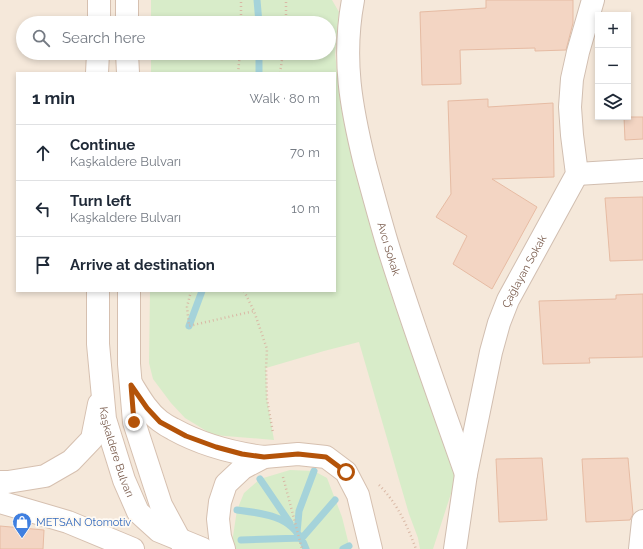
<!DOCTYPE html>
<meta charset="utf-8">
<style>
body{margin:0;font-family:Raleway,sans-serif;background:#f6f6f7;color:#1f2937}
.controls{position:absolute;right:12px;top:12px;display:grid;overflow:hidden;border-radius:0px;box-shadow:0 2px 6px #0003}
.controls button{width:36px;height:36px;display:grid;place-items:center;padding:0;border:0;border-bottom:1px solid #e0e1e3;background:#fff;color:#1f2937;font:20px sans-serif}
.stop{position:absolute;width:12px;height:12px;margin:-9px;border:3px solid #b45309;border-radius:50%;background:#fff}
.stop.end{background:#b45309;border-color:#fff;box-shadow:0 1px 4px #0008}
.list{margin:0;padding:0;list-style:none}
h2{display:flex;justify-content:space-between;align-items:center;height:52px;margin:0;padding:0 16px;font-size:17px}
h2 small{font-size:13px;font-weight:400;color:#747a83}
.list li{display:grid;grid-template-columns:26px 1fr auto;gap:12px;align-items:center;box-sizing:border-box;height:56px;padding:0 16px;border-top:1px solid #e0e1e3}
.list b{display:block;font-size:15px;white-space:nowrap}
.list p{margin:0;font-size:13px;white-space:nowrap;color:#747a83}
.list em{font-size:13px;font-style:normal;color:#747a83}
.icon{flex:none;width:22px;height:22px;fill:none;stroke:currentColor;stroke-width:2;stroke-linecap:round;stroke-linejoin:round}
.map{position:relative;flex:none;width:643px;height:549px;overflow:hidden}
.search{position:absolute;background:#fff;box-shadow:0 2px 6px #0003;left:16px;top:16px;width:320px;height:44px;display:flex;align-items:center;gap:10px;box-sizing:border-box;padding:0 14px;border-radius:22px;color:#747a83;font-size:15px}
.panel{position:absolute;background:#fff;box-shadow:0 2px 6px #0003;left:16px;top:72px;width:320px;height:220px;border-radius:0px}
.map>svg:first-child{display:block}
.residential{fill:#f5e8da;fill-rule:evenodd}
.green{fill:#d8ecc9}
.lines{fill:none;stroke-linecap:round;stroke-linejoin:round}
.stream{stroke:#a5d3da;stroke-width:7}
.building{fill:#f3d5c3;stroke:#e6bba3}
.street-casing{stroke:#d1beb0;stroke-width:24}
.secondary-casing{stroke:#d6c0b0;stroke-width:24}
.path{stroke:#d9b8a5;stroke-width:2.5;stroke-dasharray:1 3;stroke-linecap:butt}
.street{stroke:#fff;stroke-width:22}
.secondary{stroke:#fff;stroke-width:22}
.route{stroke:#b45309;stroke-width:5}
.labels{text-anchor:middle;stroke-width:3.5;stroke-linejoin:round;paint-order:stroke}
.street-label{font-size:11px;fill:#7a5c4d;stroke:#fffaf3}
.shop-label{font-size:11px;fill:#366cbe;stroke:#fffaf3;text-anchor:start}
</style>
<div class="map">
<svg width="643" height="549" viewBox="0 0 643 549">
<rect width="100%" height="100%" fill="#fdf6ec"/>
<path class="residential" d="M0,0H643V549H0ZM598,15H628V117H598ZM23,23H329V53H23ZM17,73H335V291H17Z"/>
<path class="green" d="M151,0H332L339,12L335,54L342,112L362,192L457,475L433,549H420L418,538L409,514L359,342L324,351L266,368L267,399L274,440L213,435L185,418L171,403L153,379L149,363L150,291H335V73H151V53H329V23H151Z
M290,470L314,471L327,478L342,517L350,549H231L237,510L244,493L260,479Z"/>
<g class="lines">
<path class="stream" d="M257,0L259,23
M259,53V73
M189,326L202,291
M260,479L290,523
M237,510C268,514 294,516 306,549
M297,533L299,511L314,471
M241,540L302,538L335,500
M343,549L349,546"/>
</g>
<path class="building" d="M486,0H573V23L566,50L535,51V48L460,50L461,84L422,85L420,12L486,8Z
M488,99V107L553,103L554,177L492,179L537,207L492,289L453,264L467,236L436,217L451,194L448,101Z
M624,117H643V139L625,140Z
M643,197V260L610,261L605,198Z
M643,294V357L589,358L590,363L543,364L539,301L616,299V295Z
M542,458L547,520L499,522L496,459Z
M628,458L633,514L630,520L586,522L582,459Z
M0,526L44,530L43,549H0Z"/>
<g class="lines">
<g class="street-casing">
<g id="street">
<path id="s1" d="M353,0C342,59 351,107 365,164C372,190 379,216 387,243C411,321 439,397 466,474"/>
<path d="M577,174L643,170"/>
<path id="s2" d="M455,549L466,474L491,352L499,323L508,300L577,174L572,135L570,107L572,79L578,52L593,0"/>
<path d="M640,549L643,521"/>
</g>
</g>
<g class="secondary-casing">
<g id="secondary">
<path d="M127,0V23"/>
<path d="M99,23V0"/>
<path d="M127,53L128,73"/>
<path d="M97,73L98,53"/>
<path id="s3" d="M98,291V344L105,419L124,480L138,512L159,531L203,549"/>
<path d="M129,291V364L134,422L161,505L182,544"/>
<path d="M132,385C140,398 148,412 160,421C164,424 169,427 173,429C202,445 232,453 264,457"/>
<path d="M0,482H8L45,476L71,461L92,439L99,404"/>
<path d="M0,502L68,522L133,549"/>
<path d="M224,549L220,537L218,519L220,502L226,484L243,468L264,457L298,454L326,457L346,472L358,495L371,549"/>
</g>
</g>
<path class="path" d="M241,23V0
M286,23V0
M238,73L240,53
M280,73L283,53
M191,291L187,307L189,326L254,311
M244,291L254,311L267,349L266,368L267,399L273,433
M283,477L302,549
M379,485C397,503 407,525 416,549"/>
<use href="#street" class="street"/>
<use href="#secondary" class="secondary"/>
</g>
<g class="lines">
<path class="route" d="M134,422L131,385L147,408L160,422L186,436L216,447L242,454L264,457L298,454L326,457L346,472"/>
</g>
<defs>
<g id="shop-pin" transform="scale(1)"><path d="M0 17L-7.5 6A9.5 9.5 0 1 1 7.5 6Z" fill="#3f7fe0" stroke="#fffaf3"/><path d="M-5-2.5h2.3a2.7 3.5 0 0 1 5.4 0H5L5.5 6h-11ZM-1.5-2.5h3a1.5 2.3 0 0 0-3 0Z" fill="#fff"/></g>
</defs>
<g fill-rule="evenodd">
<use href="#shop-pin" x="22" y="522"/>
</g>
<g class="labels">
<g class="street-label">
<text dy="4" stroke="none"><textPath href="#s1" startOffset="254">Avcı Sokak</textPath></text>
<text dy="4" stroke="none"><textPath href="#s2" startOffset="288">Çağlayan Sokak</textPath></text>
<text dy="4" stroke="none"><textPath href="#s3" startOffset="163">Kaşkaldere Bulvarı</textPath></text>
</g>
<g class="shop-label">
<text x="36" y="526">METSAN Otomotiv</text>
</g>
</g>
</svg>
<div class="controls">
<button>+</button>
<button>−</button>
<button><svg class="icon" aria-label="layers" viewBox="0 0 24 24"><path d="M12 4l9 5-9 5-9-5zM3 14l9 5 9-5"/></svg></button>
</div>
<div class="stop" style="left:346px;top:472px"></div>
<div class="stop end" style="left:134px;top:422px"></div>
<div class="search"><svg class="icon" aria-label="search" viewBox="0 0 24 24"><circle cx="10" cy="10" r="6"/><path d="M15 15l6 6"/></svg>Search here</div>
<section class="panel">
<h2>1 min<small>Walk · 80 m</small></h2>
<ul class="list">
<li><svg class="icon" aria-label="ahead" viewBox="0 0 24 24"><path d="M12 20V5M6 11l6-6 6 6"/></svg><div><b>Continue</b><p>Kaşkaldere Bulvarı</p></div><em>70 m</em></li>
<li><svg class="icon" aria-label="left" viewBox="0 0 24 24"><path d="M17 20v-9H6M10 6l-5 5 5 5"/></svg><div><b>Turn left</b><p>Kaşkaldere Bulvarı</p></div><em>10 m</em></li>
<li><svg class="icon" aria-label="arrive" viewBox="0 0 24 24"><path d="M6 21V4h12l-3 4 3 4H6"/></svg><div><b>Arrive at destination</b></div></li>
</ul>
</section>
</div>
